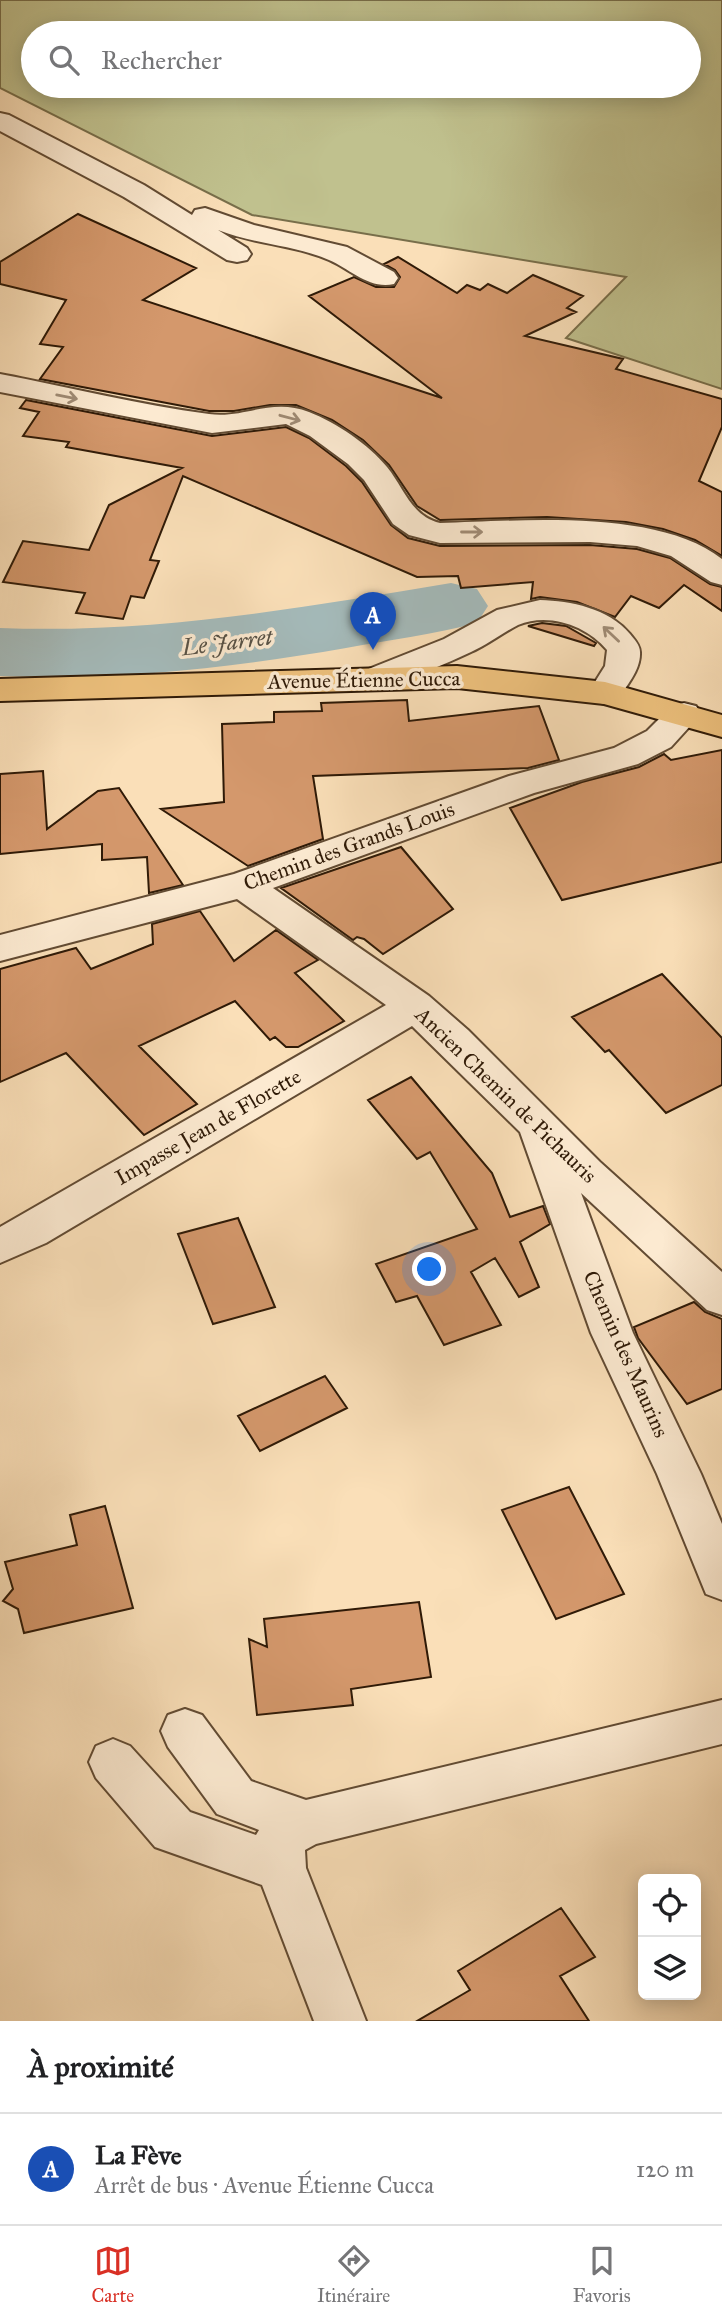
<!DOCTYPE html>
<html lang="fr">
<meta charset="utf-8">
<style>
body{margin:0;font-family:"IM FELL Great Primer",serif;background:#f6f6f6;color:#202124}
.controls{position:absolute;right:21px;bottom:21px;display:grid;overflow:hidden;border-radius:10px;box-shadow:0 4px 18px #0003}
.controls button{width:63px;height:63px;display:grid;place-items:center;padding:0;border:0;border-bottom:2px solid #e0e0e0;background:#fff;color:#202124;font:35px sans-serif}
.you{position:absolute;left:430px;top:1270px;width:24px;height:24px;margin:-18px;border:5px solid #fff;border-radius:50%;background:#1a73e8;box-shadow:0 0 0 10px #1a73e833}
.badge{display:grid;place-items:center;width:46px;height:46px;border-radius:50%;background:#d93025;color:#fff;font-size:23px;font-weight:700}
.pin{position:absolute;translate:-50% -58px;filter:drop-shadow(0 2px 4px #0008)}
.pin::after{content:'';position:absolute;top:37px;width:24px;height:21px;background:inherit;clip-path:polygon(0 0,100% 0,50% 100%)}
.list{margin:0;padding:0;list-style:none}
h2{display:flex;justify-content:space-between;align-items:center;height:91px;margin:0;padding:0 28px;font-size:30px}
h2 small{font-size:23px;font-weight:400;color:#757577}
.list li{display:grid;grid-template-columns:46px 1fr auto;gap:21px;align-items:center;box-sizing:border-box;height:112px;padding:0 28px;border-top:2px solid #e0e0e0}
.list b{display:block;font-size:26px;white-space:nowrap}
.list p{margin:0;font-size:23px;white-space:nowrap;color:#757577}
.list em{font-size:23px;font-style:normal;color:#757577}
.icon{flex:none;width:38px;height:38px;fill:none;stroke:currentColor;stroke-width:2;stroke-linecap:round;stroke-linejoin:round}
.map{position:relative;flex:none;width:722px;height:2021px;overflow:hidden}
.search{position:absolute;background:#fff;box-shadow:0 4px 18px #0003;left:21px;right:21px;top:21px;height:77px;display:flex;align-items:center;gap:18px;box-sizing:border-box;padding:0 24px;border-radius:38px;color:#757577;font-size:26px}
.sheet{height:203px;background:#fff}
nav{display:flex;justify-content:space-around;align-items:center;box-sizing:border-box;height:98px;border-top:2px solid #e0e0e0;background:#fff;font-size:19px;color:#757577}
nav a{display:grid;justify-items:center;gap:4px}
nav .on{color:#d93025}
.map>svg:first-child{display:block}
.green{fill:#c0c18e;stroke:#786e4a;stroke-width:2;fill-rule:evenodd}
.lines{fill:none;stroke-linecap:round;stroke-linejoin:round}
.river{fill:#a4baba;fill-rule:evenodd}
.building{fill:#d4986c;stroke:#2f1a07;stroke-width:2}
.minor-casing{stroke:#624b33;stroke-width:4}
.major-casing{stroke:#2f1a07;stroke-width:4}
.minor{fill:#fcead1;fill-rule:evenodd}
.major{fill:#edc07c;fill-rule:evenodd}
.oneway{stroke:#a08c76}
.labels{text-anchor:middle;stroke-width:7;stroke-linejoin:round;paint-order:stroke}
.street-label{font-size:21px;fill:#2f1a07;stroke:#fcead1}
.water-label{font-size:23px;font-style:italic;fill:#585246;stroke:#fcead1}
</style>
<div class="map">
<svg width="722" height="2021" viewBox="0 0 722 2021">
<rect width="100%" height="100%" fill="#fadfb8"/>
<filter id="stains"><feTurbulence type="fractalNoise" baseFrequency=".00286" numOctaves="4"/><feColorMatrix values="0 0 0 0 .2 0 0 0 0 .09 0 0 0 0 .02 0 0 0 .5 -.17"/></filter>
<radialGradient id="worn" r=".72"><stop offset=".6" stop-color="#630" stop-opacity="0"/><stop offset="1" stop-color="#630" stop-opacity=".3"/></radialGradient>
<path class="green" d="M0,0H722V389L566,338L626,277L252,215L0,88ZM33,33H689V86H33Z"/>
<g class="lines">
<path class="river" d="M451,583L477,589L488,606L477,623C434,634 390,640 346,648C231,668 117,681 0,676V628C153,634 301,608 451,583Z"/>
</g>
<path class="building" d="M78,214L196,268L143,300L442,398L309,296L354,277L376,287H394L400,277L395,270L384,264L398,257L457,293L467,285L480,290L488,284L507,293L533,275L583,296L567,308L576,312L525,336L623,359L616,369L722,399V427L699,481L722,492V556L695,540L663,529L626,522L547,517L440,520L417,506L389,465L363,440L332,420L296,405H270L234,411H209L40,379L63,347L40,344L66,300L0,284V262Z
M26,400L212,436L286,427L309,438L346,466L362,482L391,525L408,538L440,546L590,545L637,549L670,558L710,584L722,587V611L684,585L659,608L631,596L615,617L577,602L540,597L531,599L533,582L461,588L458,576L417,577L183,476L150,560L159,561L144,598L131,596L123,619L76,613L85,593L3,582L23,541L89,550L109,505L182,468L66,447L69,442L23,436L39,412L20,408Z
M542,623L566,626L596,643L594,646L528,626Z
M407,700L409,721L539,706L559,760L528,768L313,776L323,839L248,866L161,809L224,802L222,724L274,722V712L322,711L321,703Z
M722,750V862L562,900L510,808L582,782L639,767L664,754L671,760Z
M43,771L47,829L98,791L119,788L183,885L149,893L147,857L102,860V844L0,854V774Z
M401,847L453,909L383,954L364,939L357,937L353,940L281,888Z
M200,911L234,961L276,930L318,960L295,973L344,1021L298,1047H286L275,1037L270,1040L235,1001L139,1046L197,1104L144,1135L66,1053L0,1082V969L76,948L91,969L153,944L152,924Z
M662,974L722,1038V1085L666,1113L609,1050L605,1052L572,1017Z
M411,1077L492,1173L510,1217L543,1206L550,1224L520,1242L539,1287L519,1297L495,1258L471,1272L501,1325L444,1345L417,1296L396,1302L376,1264L477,1229L430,1152L417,1159L368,1100Z
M238,1218L275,1307L213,1324L178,1234Z
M694,1302L705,1312L722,1319V1389L687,1404L638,1338L634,1327Z
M325,1376L347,1408L260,1451L238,1416Z
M569,1487L624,1594L556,1619L502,1510Z
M105,1506L133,1608L24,1633L18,1609L3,1601L13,1589L5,1562L77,1545L70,1515Z
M419,1602L431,1677L351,1689L353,1705L257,1715L249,1639L267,1647L264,1619Z
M561,1908L595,1957L560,1976L589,2021H417L470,1990L458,1971Z"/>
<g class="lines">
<g class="minor-casing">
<path id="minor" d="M0,113L9,115L144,185L192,215L195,210L205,208L254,225L347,247L394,272L398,278L394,284C370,290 350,269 329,260C295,245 253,244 218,230L247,248L251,254L247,260L237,262L227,260L124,197L0,131Z
M0,374C69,387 139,405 209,414C245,419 271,397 309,412C337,423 368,444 387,467C404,488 411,516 440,523C520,521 657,508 722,559V585L711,582L671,556L637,546L590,542L440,543L409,535L393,524L364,480L348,464L310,436L286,424L212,433L0,392Z
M540,600C571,601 608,608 630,634C634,639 640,645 640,652C641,670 626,686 617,701L605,704L593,701L588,693L605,666L607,650C587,626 549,612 518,625C502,633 487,645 471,652C444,665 417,675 390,686L378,689L366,686L361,678L366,670L444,639L497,610Z
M684,703L696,706L701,714L671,747L638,764L534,793L273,888L429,996L468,1030L600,1162L722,1272V1315L707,1310L581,1193L633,1333L701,1474L722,1524V1600L706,1594L657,1474L591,1333L520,1132L412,1026L46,1243L0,1263V1227L386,1005L237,899L0,961V935L234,874L509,776L614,748L647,731L672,706Z
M722,1700V1744L316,1844L305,1850L306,1868L366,2021H314L262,1885L155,1847L96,1778L89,1762L96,1746L113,1739L130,1746L190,1812L256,1835L259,1830L217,1814L168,1747L161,1731L168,1715L185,1709L202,1715L251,1781L306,1800Z"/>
</g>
<g class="major-casing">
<path id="major" d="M457,666L605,682L722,715V737L604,704L457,688L0,701V679Z"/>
</g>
<use href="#minor" class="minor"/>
<use href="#major" class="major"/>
</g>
<defs><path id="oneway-shaft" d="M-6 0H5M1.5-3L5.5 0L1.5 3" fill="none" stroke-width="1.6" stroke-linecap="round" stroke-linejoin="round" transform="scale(1.75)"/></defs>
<g class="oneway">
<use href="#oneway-shaft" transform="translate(67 397) rotate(11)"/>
<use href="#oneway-shaft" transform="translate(290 418) rotate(15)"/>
<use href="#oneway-shaft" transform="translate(472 532)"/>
<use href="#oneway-shaft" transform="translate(611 634) rotate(-137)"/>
</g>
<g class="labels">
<g class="street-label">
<text transform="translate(364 680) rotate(-1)" y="7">Avenue Étienne Cucca</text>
<text transform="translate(349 846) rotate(-20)" y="7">Chemin des Grands Louis</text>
<text transform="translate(506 1095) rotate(44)" y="7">Ancien Chemin de Pichauris</text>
<text transform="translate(208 1127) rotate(-30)" y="7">Impasse Jean de Florette</text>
<text transform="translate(626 1354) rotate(66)" y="7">Chemin des Maurins</text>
</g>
<g class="water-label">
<text transform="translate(227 642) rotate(-7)" y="8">Le Jarret</text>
</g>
</g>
<rect width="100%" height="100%" filter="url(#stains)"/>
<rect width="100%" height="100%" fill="url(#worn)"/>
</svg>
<div class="controls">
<button><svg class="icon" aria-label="locate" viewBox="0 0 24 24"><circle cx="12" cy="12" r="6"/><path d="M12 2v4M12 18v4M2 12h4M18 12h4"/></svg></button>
<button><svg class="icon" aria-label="layers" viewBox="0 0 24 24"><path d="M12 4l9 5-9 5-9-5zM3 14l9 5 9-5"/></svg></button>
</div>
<div class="you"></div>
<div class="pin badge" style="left:373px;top:650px;background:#1a4fb4">A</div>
<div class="search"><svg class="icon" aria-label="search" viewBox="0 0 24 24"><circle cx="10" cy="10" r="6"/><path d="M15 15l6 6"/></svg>Rechercher</div>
</div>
<section class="sheet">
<h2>À proximité<small></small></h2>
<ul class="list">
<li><span class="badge" style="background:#1a4fb4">A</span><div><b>La Fève</b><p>Arrêt de bus · Avenue Étienne Cucca</p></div><em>120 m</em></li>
</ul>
</section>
<nav>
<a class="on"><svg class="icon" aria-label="map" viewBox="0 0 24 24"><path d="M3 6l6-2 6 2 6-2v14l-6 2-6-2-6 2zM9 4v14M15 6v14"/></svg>Carte</a>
<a><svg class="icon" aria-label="directions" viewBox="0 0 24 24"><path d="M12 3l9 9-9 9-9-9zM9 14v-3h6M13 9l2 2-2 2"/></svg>Itinéraire</a>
<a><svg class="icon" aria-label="saved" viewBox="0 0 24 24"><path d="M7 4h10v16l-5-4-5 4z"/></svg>Favoris</a>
</nav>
